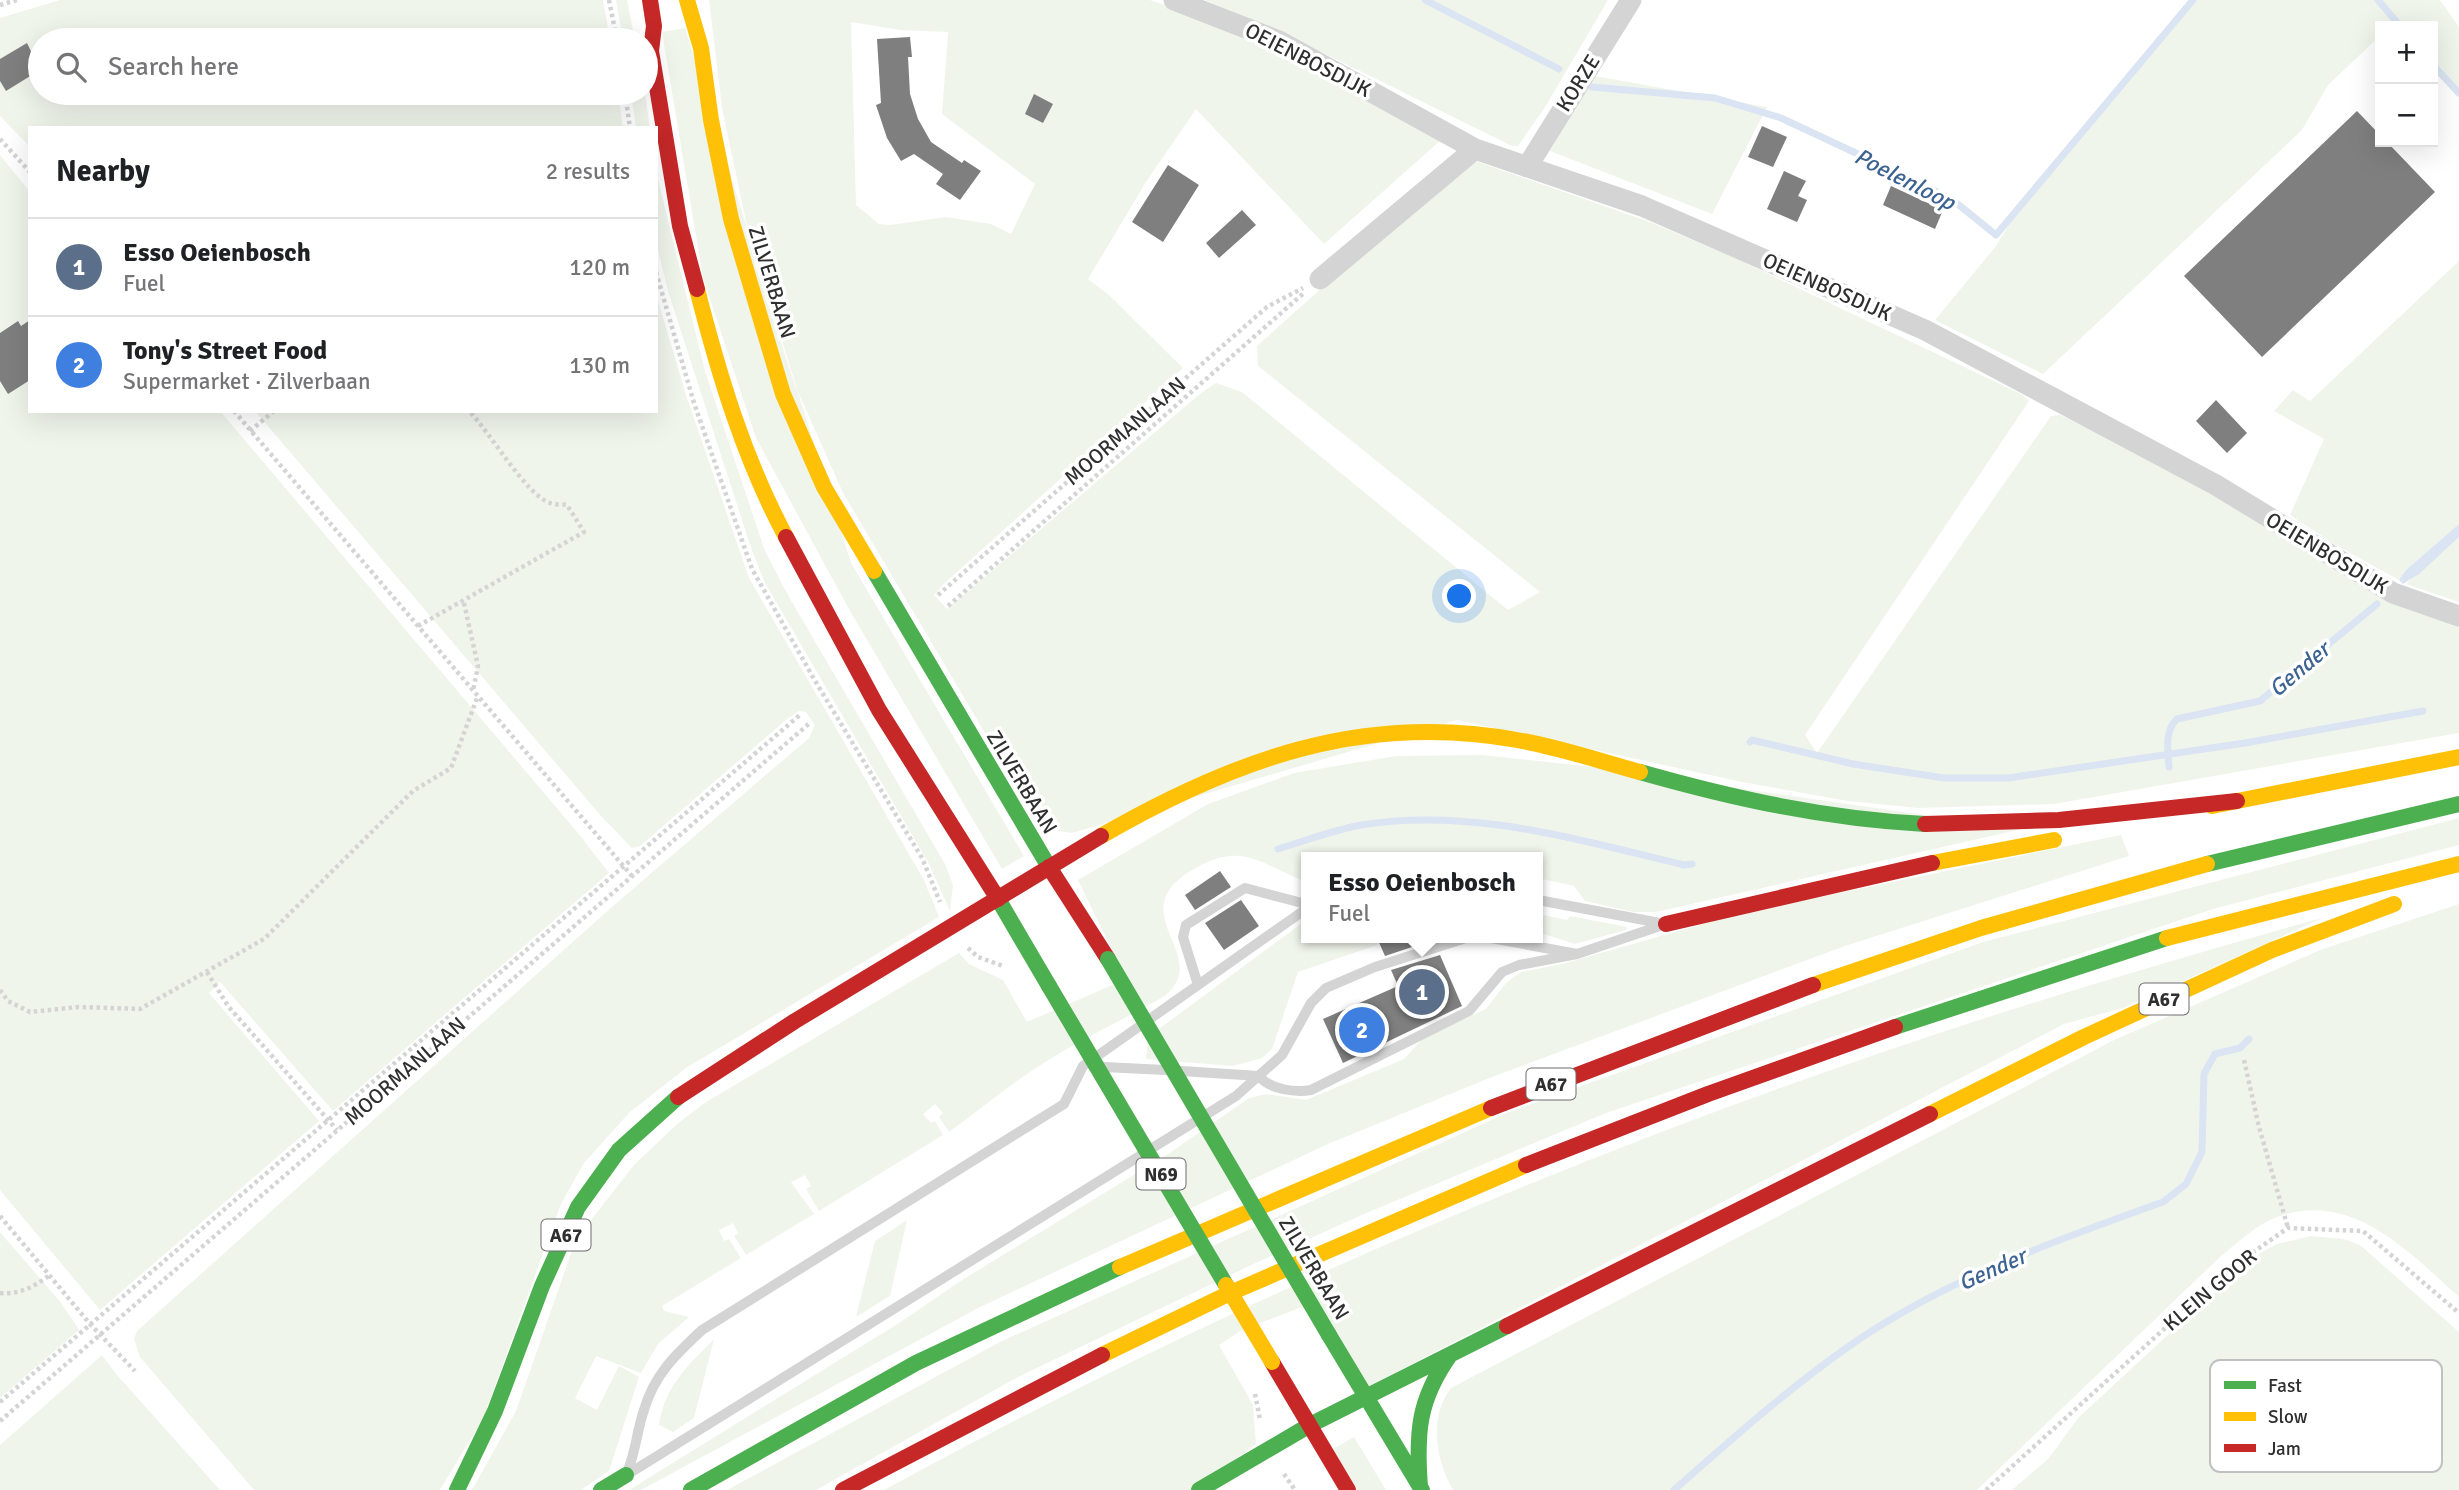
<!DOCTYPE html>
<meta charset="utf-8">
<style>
body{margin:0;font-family:Signika,sans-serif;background:#f6f6f6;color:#202124}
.controls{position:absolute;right:21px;top:21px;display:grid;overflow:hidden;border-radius:0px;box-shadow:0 7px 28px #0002}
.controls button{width:63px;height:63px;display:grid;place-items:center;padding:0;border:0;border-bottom:2px solid #e0e0e0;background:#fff;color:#202124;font:35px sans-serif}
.you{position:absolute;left:1460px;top:597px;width:24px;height:24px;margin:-18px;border:5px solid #fff;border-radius:50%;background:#1a73e8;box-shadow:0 0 0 10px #1a73e833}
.badge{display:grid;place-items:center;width:46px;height:46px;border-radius:50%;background:#b45309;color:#fff;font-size:23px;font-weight:700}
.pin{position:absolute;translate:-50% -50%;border:4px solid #fff;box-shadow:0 2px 7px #0006}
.popup{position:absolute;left:1301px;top:852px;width:242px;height:91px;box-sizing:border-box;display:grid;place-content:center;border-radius:0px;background:#fff;filter:drop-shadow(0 2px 5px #0005);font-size:23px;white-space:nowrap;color:#757577}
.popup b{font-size:26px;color:#202124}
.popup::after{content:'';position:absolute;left:50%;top:100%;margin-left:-14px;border:14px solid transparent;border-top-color:#fff}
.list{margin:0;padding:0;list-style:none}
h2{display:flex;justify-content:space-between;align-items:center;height:91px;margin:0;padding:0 28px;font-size:30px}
h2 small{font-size:23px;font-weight:400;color:#757577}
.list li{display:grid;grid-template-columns:46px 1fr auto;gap:21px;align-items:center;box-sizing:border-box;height:98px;padding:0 28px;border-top:2px solid #e0e0e0}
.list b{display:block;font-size:26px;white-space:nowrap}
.list p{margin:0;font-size:23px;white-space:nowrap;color:#757577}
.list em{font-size:23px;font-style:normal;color:#757577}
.icon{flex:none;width:38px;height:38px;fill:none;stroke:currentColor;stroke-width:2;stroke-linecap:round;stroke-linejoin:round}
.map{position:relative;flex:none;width:2459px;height:1490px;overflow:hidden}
.search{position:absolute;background:#fff;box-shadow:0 7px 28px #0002;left:28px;top:28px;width:630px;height:77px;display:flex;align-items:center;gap:18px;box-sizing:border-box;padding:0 24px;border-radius:38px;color:#757577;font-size:26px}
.panel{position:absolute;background:#fff;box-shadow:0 7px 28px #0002;left:28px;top:126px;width:630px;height:287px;border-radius:0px}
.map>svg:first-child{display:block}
.green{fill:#f0f5ec;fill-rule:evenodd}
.water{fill:#dae4f2}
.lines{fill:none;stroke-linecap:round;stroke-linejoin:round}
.stream{stroke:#dae4f2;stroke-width:7}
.building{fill:#7f7f7f}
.path{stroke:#d4d4d4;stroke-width:4.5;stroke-dasharray:3.5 3.5;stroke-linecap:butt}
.lane{stroke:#d4d4d4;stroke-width:10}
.street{stroke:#d4d4d4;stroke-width:21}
.fast{stroke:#4caf50;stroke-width:16}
.slow{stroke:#ffc107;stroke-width:16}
.jam{stroke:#c62828;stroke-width:16}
.fast-bridge{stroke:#4caf50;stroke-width:16}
.slow-bridge{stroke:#ffc107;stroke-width:16}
.labels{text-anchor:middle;stroke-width:7;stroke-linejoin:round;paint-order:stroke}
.shield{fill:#fff;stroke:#6d6d6d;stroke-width:2}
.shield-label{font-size:19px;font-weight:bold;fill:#2f2f2f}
.street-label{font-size:21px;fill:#2f2f2f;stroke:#fff}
.water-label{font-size:23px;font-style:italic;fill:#3d6392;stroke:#fff}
.key{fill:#fff;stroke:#c1c1c1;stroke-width:2}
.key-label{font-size:19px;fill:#2f2f2f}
</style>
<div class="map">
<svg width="2459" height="1490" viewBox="0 0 2459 1490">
<rect width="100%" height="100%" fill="#fff"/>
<path class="green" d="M60,0H603L610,40H40V93H618L623,128H30V147L0,116V18Z
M616,0H627L635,40H623Z
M709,0H1150L1225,25L1440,141L1324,244L1196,109L1146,182L1088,279L1109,295L1183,368L945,583L934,595L947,609L1201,393L1216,383L1242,392L1508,610L1540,592L1258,366L1257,346L1467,158L1650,222L1735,258L2021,394L2029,401L1805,735L1817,753L2051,416L2060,415L2163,463L2459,624V733L2054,804L1918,808L1848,801L1742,782L1457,720L1072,833L1051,830L1037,821L843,493L795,385L755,264L722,108ZM851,22L900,30L948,32L942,114L1035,184L1011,234L991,224L946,217L890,225L879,224L856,205Z
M1205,0H1608L1547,104L1518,146H1512L1293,38Z
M2197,0H2440L2459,27V88L2433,59V26H2404L2397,19L2390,26H2380V36L2328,85L2302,130L2043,374L1935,320L1996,246L2013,218Z
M685,28L851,563L1024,856L1002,869L850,611L756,438L703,278L662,32Z
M1590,75L1767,107L1712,214L1550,151Z
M631,93H645L650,128H636Z
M0,155L30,192V411H220L578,833L609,873L333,1111L220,982L209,993L319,1121L100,1310L0,1190Z
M656,171L705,371L765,551L789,597L945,864L953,885L950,911L929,864L765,583L751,548L668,291L656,242Z
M2459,261V524L2406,570L2399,580L2334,544L2290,515L2324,439L2274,411L2293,390L2310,401Z
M656,294L686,395L749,578L924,880L939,917L686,1068L630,1112L584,1163L561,1204L483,1419L440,1490H254L140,1357L134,1339L137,1331L613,906L809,738L815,725L806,712L799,711L787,719L640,846L632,848L601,816L255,411H656Z
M2459,537V602L2406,584Z
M1483,755L1584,766L2022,829L1656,912H1633L1585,901L1574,886L1538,878V857H1425L1386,853L1380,857H1306V882C1257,862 1240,840 1189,872C1124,913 1209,955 1168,993C1161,1000 1149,1004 1140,1009C1112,1026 1080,1040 1052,1058C1016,1079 983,1108 949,1132L939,1117L943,1113L935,1104L923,1114L931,1123L935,1121L943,1135L819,1211L806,1189L811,1186L805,1175L791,1182L814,1214L746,1255L734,1236L738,1233L733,1223L719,1230L724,1241L729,1239L741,1258L662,1306L664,1311L689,1317L658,1344L641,1373L596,1356L575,1398L597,1410L619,1366L639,1377L609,1471L581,1490H472L516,1411L576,1239L634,1165L677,1124L706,1102L959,953L969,964L1003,980L1027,1022L1126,979L1078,880L1208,804L1294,773L1396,756Z
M2459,818V845L2213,909L1606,1113L1364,1214L1247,1267L1018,1377L816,1490H727L1000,1342L1509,1112L1983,942Z
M2121,835L2129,856L1845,946L1492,1077L1328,1144L980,1307L641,1490H629L899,1323L959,1282L1168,1154L1249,1098L1266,1094L1306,1100L1404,1059L1423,1038L1486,1009L1506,983L1521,972L1562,964L1742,913Z
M2459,904V1297C2411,1254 2355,1193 2283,1215C2259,1222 2240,1241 2221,1256L1977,1490H1453C1436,1461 1428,1418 1451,1388L2114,1040L2323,949Z
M1538,914L1567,920L1570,916L1627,927L1626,930L1575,944L1538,932Z
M2325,917L2123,1008L2064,1024L1368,1387L1318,1301L1242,1330L1219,1345L1253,1405L1256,1444L1195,1490H884C1201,1317 1535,1171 1877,1054C2025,1003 2175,959 2325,917Z
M1306,920V938H1376L1377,945L1298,972L1272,1049L1262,1058L1233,1066L1146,1059L1148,1037Z
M907,1220L890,1296L856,1317L875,1241Z
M0,1232L62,1304L79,1330L0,1398Z
M2311,1236L2344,1239L2360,1245L2459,1332V1490H2012L2049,1458L2078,1418L2251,1258L2277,1244Z
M714,1339L694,1418L673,1432L659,1425C665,1385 688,1366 714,1339Z
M102,1355L117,1375L220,1490H0V1445Z
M1354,1437L1386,1490H1357L1333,1449Z"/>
<path class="water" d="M2459,524V537L2419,574L2403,584L2399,580L2406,570Z"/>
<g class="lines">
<path class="stream" d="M1425,0L1559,69
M2378,0L2400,26
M2433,65L2459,93
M1592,87L1715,98L1781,118L1922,184L1954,201L1996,235L2193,0
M1750,742L1752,740L1853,764L1944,778H2008L2245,743L2423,711
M2169,767C2168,751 2164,731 2177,719L2260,701L2377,604
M1278,849C1305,841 1333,830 1361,825C1470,807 1579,840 1684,865L1692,864
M1674,1490C1733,1438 1790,1387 1855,1342C1949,1278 2057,1240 2163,1202L2186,1184L2202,1152L2204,1074L2215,1054L2240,1048L2249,1039"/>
</g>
<path class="building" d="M910,37L912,57H908L910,94L918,119L931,142L962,163L964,160L981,171L960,200L936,184L943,174L914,154L901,161L887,138L876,105L881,103L877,39Z
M27,43L40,70L6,91L0,81V59Z
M1034,94L1053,104L1043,123L1025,114Z
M2357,111L2380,135V142H2387L2435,192L2262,357L2184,276Z
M1762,126L1787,137L1773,167L1748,157Z
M1168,165L1199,185L1163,242L1132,222Z
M1784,171L1806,181L1798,196L1807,200L1797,222L1767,209Z
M1891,186L1943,210L1935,229L1883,205Z
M1242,210L1256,225L1219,258L1206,243Z
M30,320V380L8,394L0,381V333L18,321L21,326Z
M2216,400L2247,433L2227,453L2196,421Z
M1220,871L1231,887L1195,910L1185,895Z
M1241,900L1259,926L1224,950L1205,923Z
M1377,938H1432L1433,940L1385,956Z
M1440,955L1462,1006L1343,1063L1323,1019L1398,986L1391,970Z"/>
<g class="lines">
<path class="path" d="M609,0L617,40
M0,5L17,0
M625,93L630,128
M0,139L30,172
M656,272L694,403L752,569L814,679L922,858L940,902
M234,411L632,876
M250,431L274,411
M938,595L1267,307L1303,288
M464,603L478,666L473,691
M948,606L1305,292
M418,626L584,532L567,505C562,504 555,505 550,503C526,495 490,432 469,411
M968,948L978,957L1003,966
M207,972L228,1006L337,1130
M0,990L8,1001L30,1012L78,1007L140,1009L264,939L413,791L451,768L477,698
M2244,1060L2259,1127L2288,1228
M0,1216L90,1324L135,1371
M0,1293C20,1295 35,1286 50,1275
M1255,1394L1260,1419
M0,1402L801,714
M0,1421L811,722
M1284,1474L1295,1490
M1986,1490L2236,1264L2288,1228L2363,1231L2459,1313"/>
<path class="lane" d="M1538,900L1660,923
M1491,938L1577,954L1660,926
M1198,985L1183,937L1186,925L1245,888L1306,904
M1104,1067L1165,1070
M1181,1071L1259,1076C1269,1089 1295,1093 1311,1090L1469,1011L1502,972L1519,965L1577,954
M628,1470C636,1450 637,1430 644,1410C654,1375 676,1354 702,1330L1064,1104L1083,1066L1306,909
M633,1471L1236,1096L1282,1055L1311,1003L1326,988L1375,967L1466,938"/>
<path class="street" d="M1174,0L1279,41L1475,149L1642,206L1925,330L2216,485L2393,593L2459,616
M1527,167L1631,0
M1320,279L1475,149"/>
<path class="fast" d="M874,571L1049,867
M1640,772C1735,799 1827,819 1925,824
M2207,864L2459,804
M998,899L1049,986
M1895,1027L2167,938
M1329,1335L1422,1490
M1420,1487C1416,1433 1418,1400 1450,1355
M457,1490L495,1411L542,1286L578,1207L619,1150L678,1097
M601,1490L626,1475
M691,1490L916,1363L1120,1267
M1199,1490L1310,1425L1507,1326"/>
<path class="slow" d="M687,0L701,48L711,120L731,219L783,394L824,487L874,571
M697,289C719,375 744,459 786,537
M2212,806L2459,757
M1101,836C1233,760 1362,712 1517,740C1559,747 1599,761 1640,772
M1932,863L2054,840
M2167,938L2459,864
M1813,985L1981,928L2207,864
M1930,1114L2084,1037L2272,950L2394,904
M1120,1267L1491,1108
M1102,1355L1228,1294L1526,1165"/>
<path class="jam" d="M650,0L654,26L651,51L680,226L697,289
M786,537L879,710L998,899
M1925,824L2059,820L2237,801
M1049,867L1108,959
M1666,924L1932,863
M678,1097L795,1021L1101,836
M1491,1108L1813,985
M1526,1165L1708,1094L1895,1027
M1507,1326L1930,1114
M1272,1362L1348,1490
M843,1490L1102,1355"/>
<path class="fast-bridge" d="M1108,959L1329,1335
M1049,986L1226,1285"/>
<path class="slow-bridge" d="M1226,1285L1272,1362"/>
</g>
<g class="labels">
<g class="shield">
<rect x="2139.5" y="983.5" width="49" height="31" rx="5"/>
<rect x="1526.5" y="1068.5" width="49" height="31" rx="5"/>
<rect x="1136.5" y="1158.5" width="49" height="31" rx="5"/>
<rect x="541.5" y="1219.5" width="49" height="31" rx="5"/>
</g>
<g class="shield-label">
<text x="2164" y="1006">A67</text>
<text x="1551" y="1091">A67</text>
<text x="1161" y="1181">N69</text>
<text x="566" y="1242">A67</text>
</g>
<g class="street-label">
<text transform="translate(1308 60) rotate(27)" y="7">OEIENBOSDIJK</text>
<text transform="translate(1578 83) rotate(-58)" y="7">KORZE</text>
<text transform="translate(772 282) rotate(73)" y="7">ZILVERBAAN</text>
<text transform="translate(1827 287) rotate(24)" y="7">OEIENBOSDIJK</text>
<text transform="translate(1125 431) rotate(-41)" y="7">MOORMANLAAN</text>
<text transform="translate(2327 553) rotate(31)" y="7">OEIENBOSDIJK</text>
<text transform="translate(1022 782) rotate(59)" y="7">ZILVERBAAN</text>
<text transform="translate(405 1071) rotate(-41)" y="7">MOORMANLAAN</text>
<text transform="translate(1314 1268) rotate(59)" y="7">ZILVERBAAN</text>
<text transform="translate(2210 1290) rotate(-40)" y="7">KLEIN GOOR</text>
</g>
<g class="water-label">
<text transform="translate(1905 179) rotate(27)" y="8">Poelenloop</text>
<text transform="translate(2299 669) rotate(-40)" y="8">Gender</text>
<text transform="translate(1992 1269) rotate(-24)" y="8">Gender</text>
</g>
</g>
<rect x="2210" y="1360" width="232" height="112" rx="10" class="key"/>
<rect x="2224" y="1381" width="32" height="8" fill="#4caf50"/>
<rect x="2224" y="1412" width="32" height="9" fill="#ffc107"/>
<rect x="2224" y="1444" width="32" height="8" fill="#c62828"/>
<g class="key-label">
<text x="2268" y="1392">Fast</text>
<text x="2268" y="1423">Slow</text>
<text x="2268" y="1455">Jam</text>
</g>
</svg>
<div class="controls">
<button>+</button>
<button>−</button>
</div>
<div class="you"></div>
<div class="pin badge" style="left:1422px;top:992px;background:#5c6f8a">1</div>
<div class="popup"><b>Esso Oeienbosch</b>Fuel</div>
<div class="pin badge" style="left:1362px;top:1030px;background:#3f7fe0">2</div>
<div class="search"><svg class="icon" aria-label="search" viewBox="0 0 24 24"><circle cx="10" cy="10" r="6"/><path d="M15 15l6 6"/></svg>Search here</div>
<section class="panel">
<h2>Nearby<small>2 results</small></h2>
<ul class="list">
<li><span class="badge" style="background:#5c6f8a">1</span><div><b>Esso Oeienbosch</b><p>Fuel</p></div><em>120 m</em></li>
<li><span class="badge" style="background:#3f7fe0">2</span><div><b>Tony's Street Food</b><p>Supermarket · Zilverbaan</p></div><em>130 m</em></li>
</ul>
</section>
</div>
